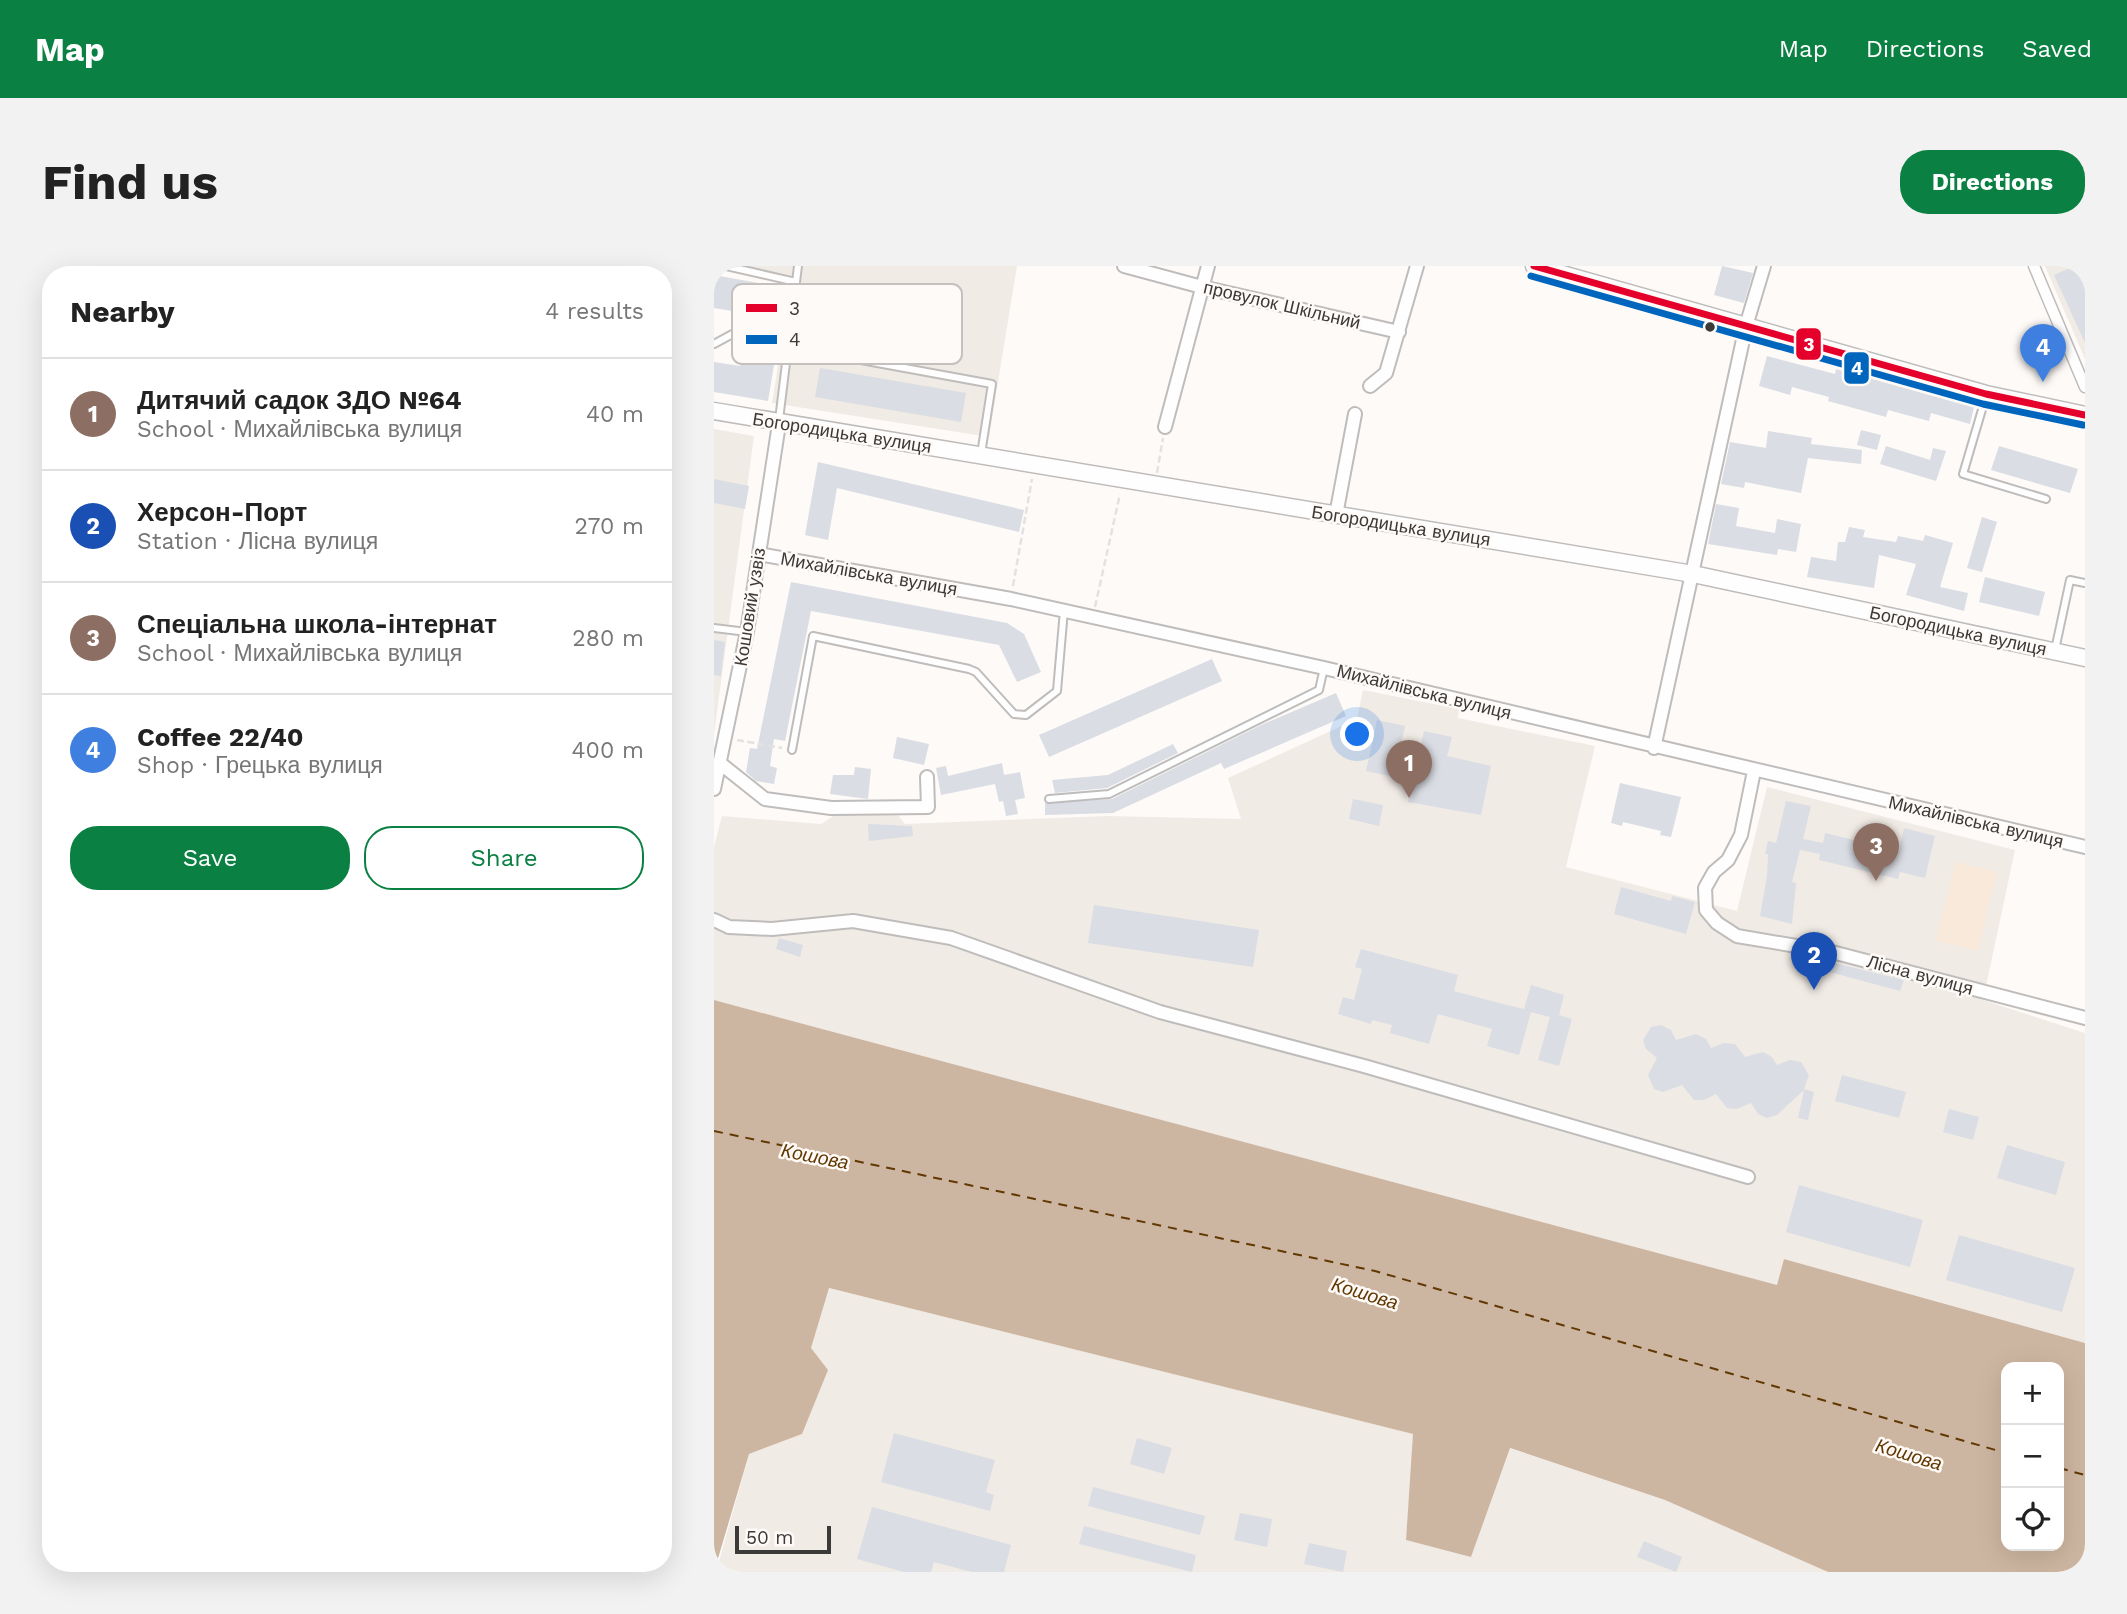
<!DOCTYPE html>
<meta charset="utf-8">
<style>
body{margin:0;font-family:"Work Sans",sans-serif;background:#f2f2f2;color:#222}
.controls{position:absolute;right:21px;bottom:21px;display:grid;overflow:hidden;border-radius:14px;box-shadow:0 7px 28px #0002}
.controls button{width:63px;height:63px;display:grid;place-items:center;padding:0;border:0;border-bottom:2px solid #e0e0e0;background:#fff;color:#222;font:35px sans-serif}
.scale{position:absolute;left:21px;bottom:18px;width:96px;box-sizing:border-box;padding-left:7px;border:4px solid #3c3a39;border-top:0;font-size:19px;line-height:24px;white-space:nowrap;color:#3c3a39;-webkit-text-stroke:5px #fefaf7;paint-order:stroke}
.you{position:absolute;left:644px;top:469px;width:24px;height:24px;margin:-18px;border:5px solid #fff;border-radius:50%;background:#1a73e8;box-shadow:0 0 0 10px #1a73e833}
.badge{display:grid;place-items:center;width:46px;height:46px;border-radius:50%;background:#0b8043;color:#fff;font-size:23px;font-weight:700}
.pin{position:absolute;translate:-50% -58px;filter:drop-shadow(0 2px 4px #0008)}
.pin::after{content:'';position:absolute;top:37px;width:24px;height:21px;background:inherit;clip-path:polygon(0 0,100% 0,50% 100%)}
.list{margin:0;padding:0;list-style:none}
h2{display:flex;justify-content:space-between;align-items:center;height:91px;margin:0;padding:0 28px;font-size:30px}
h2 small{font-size:23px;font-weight:400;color:#767676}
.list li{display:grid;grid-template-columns:46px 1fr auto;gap:21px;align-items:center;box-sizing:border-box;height:112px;padding:0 28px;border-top:2px solid #e0e0e0}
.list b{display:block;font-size:26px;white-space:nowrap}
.list p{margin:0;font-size:23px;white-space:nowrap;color:#767676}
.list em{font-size:23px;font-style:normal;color:#767676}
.actions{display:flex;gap:14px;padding:21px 28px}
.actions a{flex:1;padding:16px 0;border:2px solid #0b8043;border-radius:28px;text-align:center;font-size:24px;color:#0b8043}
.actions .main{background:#0b8043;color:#fff}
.icon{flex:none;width:38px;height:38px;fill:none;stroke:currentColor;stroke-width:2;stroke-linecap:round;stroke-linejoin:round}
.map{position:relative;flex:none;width:1371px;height:1306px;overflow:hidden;border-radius:28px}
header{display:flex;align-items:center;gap:42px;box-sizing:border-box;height:98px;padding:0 35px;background:#0b8043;color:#fff}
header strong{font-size:33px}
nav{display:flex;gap:38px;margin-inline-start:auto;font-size:24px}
.intro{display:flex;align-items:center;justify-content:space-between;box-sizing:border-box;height:168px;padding:0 42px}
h1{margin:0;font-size:49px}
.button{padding:18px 32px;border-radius:28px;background:#0b8043;color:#fff;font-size:24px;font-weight:700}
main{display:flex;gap:42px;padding:0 42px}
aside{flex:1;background:#fff;border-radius:28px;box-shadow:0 7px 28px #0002}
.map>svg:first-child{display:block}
.built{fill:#f1ebe5}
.green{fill:#f9e9da}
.water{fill:#cdb6a1;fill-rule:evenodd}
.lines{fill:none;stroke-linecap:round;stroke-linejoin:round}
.ferry{stroke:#613802;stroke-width:2;stroke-dasharray:9 7;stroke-linecap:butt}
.building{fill:#dadde3}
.service-casing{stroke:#bfbdbc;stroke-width:10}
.pedestrian-casing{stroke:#bfbdbc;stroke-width:13}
.minor-casing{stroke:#bfbdbc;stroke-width:16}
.tertiary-casing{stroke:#bfbdbc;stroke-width:19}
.path{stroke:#e3e2e2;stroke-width:2.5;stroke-dasharray:7 3.5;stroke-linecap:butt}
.service{stroke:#fffefe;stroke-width:6}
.pedestrian{stroke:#fffefe;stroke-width:10}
.minor{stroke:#fffefe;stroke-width:12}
.tertiary{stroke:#fffefe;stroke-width:16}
.bus-1-casing{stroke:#fefaf7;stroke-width:12}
.bus-2-casing{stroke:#fefaf7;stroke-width:12}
.bus-1{stroke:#e4002b;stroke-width:7}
.bus-2{stroke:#0065bd;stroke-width:7}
.bus-dot{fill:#3c3a39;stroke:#fefaf7;stroke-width:2.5}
.labels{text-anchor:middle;stroke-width:5;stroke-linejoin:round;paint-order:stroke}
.street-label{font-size:18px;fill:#3c3a39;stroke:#fefaf7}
.water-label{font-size:19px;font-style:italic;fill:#613802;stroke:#fefaf7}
.key{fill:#fefaf7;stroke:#c4c0be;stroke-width:2}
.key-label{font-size:19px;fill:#3c3a39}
.line-badge{stroke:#fefaf7;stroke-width:2.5}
.badge-label{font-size:19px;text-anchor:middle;font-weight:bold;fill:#fff}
</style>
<header>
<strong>Map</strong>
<nav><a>Map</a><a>Directions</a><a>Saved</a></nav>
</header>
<div class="intro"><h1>Find us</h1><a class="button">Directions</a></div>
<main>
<aside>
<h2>Nearby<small>4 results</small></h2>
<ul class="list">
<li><span class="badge" style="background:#8d6e63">1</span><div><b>Дитячий садок ЗДО №64</b><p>School · Михайлівська вулиця</p></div><em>40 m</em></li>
<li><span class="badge" style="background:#1a4fb4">2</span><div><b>Херсон-Порт</b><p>Station · Лісна вулиця</p></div><em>270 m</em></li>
<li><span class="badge" style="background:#8d6e63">3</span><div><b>Спеціальна школа-інтернат</b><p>School · Михайлівська вулиця</p></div><em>280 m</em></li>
<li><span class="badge" style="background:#3f7fe0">4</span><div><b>Coffee 22/40</b><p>Shop · Грецька вулиця</p></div><em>400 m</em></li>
</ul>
<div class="actions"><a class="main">Save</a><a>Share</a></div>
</aside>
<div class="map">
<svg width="1371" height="1306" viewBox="0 0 1371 1306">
<rect width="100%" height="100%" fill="#fdfaf8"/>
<path class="built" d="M0,0H303L275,171L58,137L77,19L0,3Z
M1331,0H1371V93Z
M0,163L40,170L0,468Z
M649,424L745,443L744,452L881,480L852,601L1023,645L1053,521L1301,584L1269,734L1371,767V1077L1070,993L1064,1020L0,734V581L8,550L107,558L124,547L184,549L191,558L393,550L527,553L514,512L643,453Z
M114,1022L700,1168L692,1274L757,1290L795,1182L951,1234L1114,1306H2L35,1188L88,1168L97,1082Z"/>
<path class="green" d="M1241,596L1283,606L1264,685L1222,675Z"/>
<path class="water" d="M0,734L1063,1019L1070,993L1371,1077V1306H1114L951,1234L796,1182L757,1291L692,1274L699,1168L115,1022L97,1082L114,1104L88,1168L35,1188L0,1306ZM1292,1101H1345V1280H1292Z"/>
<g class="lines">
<path class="ferry" d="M0,865L661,1005L1292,1187
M1345,1202L1371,1209"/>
</g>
<path class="building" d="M1008,0L1039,7L1030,37L1000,29Z
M1360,0H1366L1371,12V77L1340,9Z
M0,9L73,22L54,135L0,126V96L26,100L36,48L0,42Z
M1053,90L1121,108L1122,103L1260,141L1256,158L1217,147L1215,155L1174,144L1172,151L1114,135L1115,131L1078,121L1076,129L1045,120Z
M106,102L252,127L247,156L101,131Z
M1147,164L1167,169L1163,184L1143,179Z
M1054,165L1098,172L1097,178L1148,184L1147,198L1094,192L1087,227L1031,216L1030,222L1007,218L1016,176L1052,182Z
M1172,180L1216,194L1219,182L1232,185L1222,215L1166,198Z
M1285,180L1364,203L1356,227L1277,204Z
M104,196L310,244L305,266L123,222L114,274L91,269Z
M0,213L35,220L31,243L0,237Z
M1002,238L1025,242L1022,260L1061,267L1063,253L1087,258L1082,286L1064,283L1063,289L994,278Z
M1268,251L1283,256L1268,306L1253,302Z
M1135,261L1151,264L1149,271L1182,276L1184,270L1209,275L1211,269L1239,277L1226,321L1254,327L1250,345L1192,329L1202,298L1165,289L1160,322L1093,311L1097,291L1122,295L1124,276H1131Z
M1271,311L1331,326L1325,350L1265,336Z
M77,316L293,357L310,368L327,406L303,416L285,379L97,345L71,475L60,473L56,500L63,502L60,518L42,515L32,506L36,482L43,483Z
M0,374L11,376L7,410L0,409Z
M498,393L508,415L335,491L325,469Z
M622,427L632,450L510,503L507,497L399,547L331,549V537L398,533L547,459Z
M663,454L691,460L680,511L652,505Z
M710,465L738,471L733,490L777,500L767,549L694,536Z
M183,471L215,478L210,499L179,492Z
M459,478L464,487L393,522L341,527L338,514L394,509Z
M288,497L290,509L306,506L311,532L301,534L304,548L292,550L289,535L285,536L281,518L227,529L222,502L232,500L234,510Z
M141,501L157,503L154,533L116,528L119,509H140Z
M906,517L967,531L957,571L946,569L947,565L909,556L908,560L897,557Z
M639,533L669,539L665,560L635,553Z
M1072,535L1097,540L1089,573L1109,577L1111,567L1185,585L1190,562L1221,570L1211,612L1186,606L1184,613L1105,594L1106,588L1086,584L1078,616L1082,617L1078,658L1046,650L1053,610L1054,588H1051L1054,575L1062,577Z
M154,558L198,560L199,570L155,575Z
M907,621L957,635L958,630L981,636L972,668L900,648Z
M380,639L545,664L539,701L374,677Z
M65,672L89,679L86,691L62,683Z
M647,683L744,709L740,725L785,737L810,743L817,719L850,729L845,749L858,753L845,800L824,794L836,751L817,746L805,789L773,780L778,763L724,748L715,778L676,767L678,759L658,754L657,758L624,748L629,731L640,734L648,703L641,701Z
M1100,692L1190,714L1186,725L1097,701Z
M947,759L957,764L962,774L982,768L992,773L997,782L1010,777L1021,778L1031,791L1049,786L1058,791L1063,799L1076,794L1087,796L1095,809L1090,823L1100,826L1094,854L1084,852L1090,824L1063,849L1053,852L1044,848L1037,837L1023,843L1013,842L1002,828L990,834H980L968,819L949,826L940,823L934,809L943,792L932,783L929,774L937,761Z
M1128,809L1192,826L1185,852L1121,835Z
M1235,843L1265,851L1259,874L1229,866Z
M1293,879L1351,896L1342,929L1283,912Z
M1085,919L1209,954L1196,1001L1072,966Z
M1245,969L1361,1002L1348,1046L1232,1014Z
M180,1167L281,1194L272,1226L280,1229L276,1245L167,1216Z
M423,1172L458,1182L450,1208L416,1198Z
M379,1221L491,1250L486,1269L374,1240Z
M158,1241L297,1279L290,1306H258L220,1296L217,1306H190L143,1293Z
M526,1247L558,1253L553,1281L520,1274Z
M370,1260L482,1289L478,1306L365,1278Z
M930,1275L968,1291L962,1306L923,1291Z
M595,1277L633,1285L629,1306L590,1298Z"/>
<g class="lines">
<g class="service-casing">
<path id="service" d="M12,0L82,16
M0,78L24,65
M125,90L278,118L267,188
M1272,130L1249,208L1332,233
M65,154L84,0
M0,362L33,366
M1341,384L1356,314L1371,317
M78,484L99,370L255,403L262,406L300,448L312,449L343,425L350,344
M335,533L395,528L605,424L610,402"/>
</g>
<g class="pedestrian-casing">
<path id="pedestrian" d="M1320,0L1371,121"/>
</g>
<g class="minor-casing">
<path id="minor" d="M410,0L488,21L685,66
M656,120L672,107L703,0
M451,161L494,0
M622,249L641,148
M45,288L297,333L610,402L1371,581
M940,482L1032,60L1050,0
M7,498L51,533L117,542L214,541L213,511
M1040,505L1027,569L1014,594L1000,606L991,622L992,644L1003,657L1023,670L1118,686L1371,752
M0,523L33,366L65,158
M0,654L15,661L58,663L139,655L237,672L446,746L650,800L1034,911"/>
</g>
<g class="tertiary-casing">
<path id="tertiary" d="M820,0L1272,128L1371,149
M0,145L979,308L1371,392"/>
</g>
<path class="path" d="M443,207L449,172
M299,320L318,213
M381,341L406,228
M23,474L68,482"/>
<use href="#service" class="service"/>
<use href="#pedestrian" class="pedestrian"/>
<use href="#minor" class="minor"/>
<use href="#tertiary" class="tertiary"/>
<g class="bus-1-casing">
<path id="bus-1" d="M820,0L1272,128L1371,149"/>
</g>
<g class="bus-2-casing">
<path id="bus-2" d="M817,10L1269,138L1369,159"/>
</g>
<use href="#bus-1" class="bus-1"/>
<use href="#bus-2" class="bus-2"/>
</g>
<circle class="bus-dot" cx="996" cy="61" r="6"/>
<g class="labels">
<g class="street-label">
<text transform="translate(568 39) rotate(13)" y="6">провулок Шкільний</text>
<text transform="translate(128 167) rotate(9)" y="6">Богородицька вулиця</text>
<text transform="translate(687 260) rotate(9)" y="6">Богородицька вулиця</text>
<text transform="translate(155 308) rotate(10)" y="6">Михайлівська вулиця</text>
<text transform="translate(36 341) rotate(-81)" y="6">Кошовий узвіз</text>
<text transform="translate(1244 365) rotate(12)" y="6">Богородицька вулиця</text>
<text transform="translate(710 426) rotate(14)" y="6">Михайлівська вулиця</text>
<text transform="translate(1262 556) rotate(13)" y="6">Михайлівська вулиця</text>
<text transform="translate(1206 709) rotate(15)" y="6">Лісна вулиця</text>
</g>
<g class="water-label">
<text transform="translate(101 890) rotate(11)" y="7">Кошова</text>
<text transform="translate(651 1027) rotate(17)" y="7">Кошова</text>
<text transform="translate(1195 1188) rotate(17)" y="7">Кошова</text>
</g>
</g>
<rect x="18" y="18" width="230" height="80" rx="10" class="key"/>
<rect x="32" y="38" width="31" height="8" fill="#e4002b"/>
<rect x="32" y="69" width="31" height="9" fill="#0065bd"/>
<g class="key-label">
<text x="75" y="49">3</text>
<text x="75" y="80">4</text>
</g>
<g class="line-badge">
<rect x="1081" y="61" width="27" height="34" rx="7" fill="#e4002b"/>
<rect x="1129" y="85" width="27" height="34" rx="7" fill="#0065bd"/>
</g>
<g class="badge-label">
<text x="1095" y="85">3</text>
<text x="1143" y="109">4</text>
</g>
</svg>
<div class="controls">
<button>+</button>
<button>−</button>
<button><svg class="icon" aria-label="locate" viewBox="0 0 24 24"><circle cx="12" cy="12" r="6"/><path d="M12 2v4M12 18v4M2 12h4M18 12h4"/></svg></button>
</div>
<div class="scale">50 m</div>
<div class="you"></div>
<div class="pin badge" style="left:695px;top:532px;background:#8d6e63">1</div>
<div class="pin badge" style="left:1100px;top:724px;background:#1a4fb4">2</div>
<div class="pin badge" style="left:1162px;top:615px;background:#8d6e63">3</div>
<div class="pin badge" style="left:1329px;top:116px;background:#3f7fe0">4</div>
</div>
</main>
